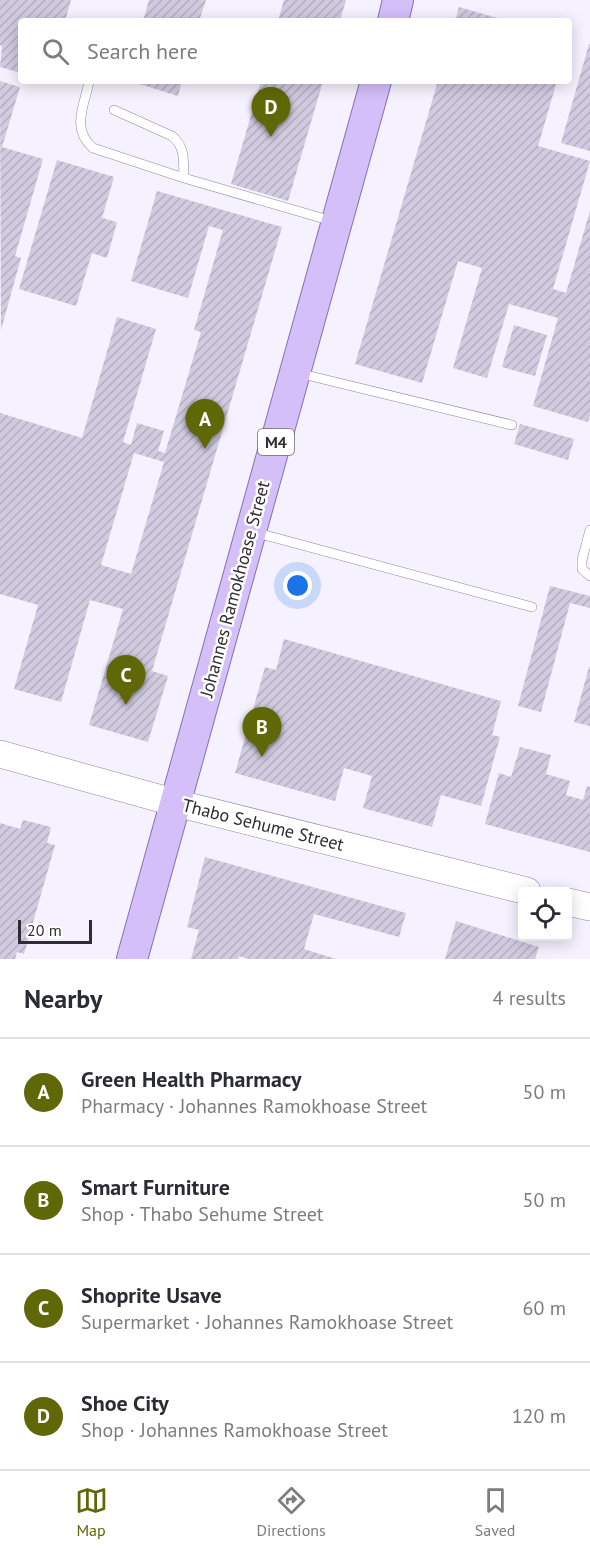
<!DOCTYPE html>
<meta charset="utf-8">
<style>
body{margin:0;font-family:"PT Sans",sans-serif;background:#f2f2f3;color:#2b2b33}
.controls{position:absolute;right:18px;bottom:18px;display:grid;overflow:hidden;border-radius:6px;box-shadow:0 3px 15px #0003}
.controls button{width:54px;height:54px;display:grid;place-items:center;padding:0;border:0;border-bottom:2px solid #e1e1e2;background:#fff;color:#2b2b33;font:30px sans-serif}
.scale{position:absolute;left:18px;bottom:15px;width:74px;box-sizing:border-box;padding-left:6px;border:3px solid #2f2c34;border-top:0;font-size:16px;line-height:21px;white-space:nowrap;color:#2f2c34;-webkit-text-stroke:4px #fff;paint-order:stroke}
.you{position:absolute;left:298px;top:586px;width:21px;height:21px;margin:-15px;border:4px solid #fff;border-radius:50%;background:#1a73e8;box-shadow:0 0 0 9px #1a73e833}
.badge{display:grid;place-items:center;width:39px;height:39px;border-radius:50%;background:#606707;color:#fff;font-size:20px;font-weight:700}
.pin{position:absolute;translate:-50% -50px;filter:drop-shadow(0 2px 3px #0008)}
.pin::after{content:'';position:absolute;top:32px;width:21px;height:18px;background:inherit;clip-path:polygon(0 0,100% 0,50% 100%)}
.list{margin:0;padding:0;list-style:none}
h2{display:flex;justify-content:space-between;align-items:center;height:78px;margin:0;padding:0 24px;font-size:26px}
h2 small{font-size:20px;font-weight:400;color:#7c7c81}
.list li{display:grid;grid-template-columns:39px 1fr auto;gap:18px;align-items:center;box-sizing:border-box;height:108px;padding:0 24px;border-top:2px solid #e1e1e2}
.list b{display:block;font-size:22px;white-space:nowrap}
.list p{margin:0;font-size:20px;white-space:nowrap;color:#7c7c81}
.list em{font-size:20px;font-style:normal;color:#7c7c81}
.icon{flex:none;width:33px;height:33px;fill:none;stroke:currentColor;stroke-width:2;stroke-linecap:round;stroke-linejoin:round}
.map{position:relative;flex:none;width:590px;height:959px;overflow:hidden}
.search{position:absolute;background:#fff;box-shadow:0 3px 15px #0003;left:18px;right:18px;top:18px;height:66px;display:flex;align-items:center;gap:15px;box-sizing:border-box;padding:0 21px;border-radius:6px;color:#7c7c81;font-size:22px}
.sheet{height:510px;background:#fff}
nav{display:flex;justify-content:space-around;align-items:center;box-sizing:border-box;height:84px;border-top:2px solid #e1e1e2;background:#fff;font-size:16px;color:#7c7c81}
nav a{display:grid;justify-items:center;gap:3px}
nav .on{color:#606707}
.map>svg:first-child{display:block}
.building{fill:url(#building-hatch);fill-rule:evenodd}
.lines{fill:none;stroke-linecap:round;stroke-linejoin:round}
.lane-casing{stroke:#8e889b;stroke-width:10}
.secondary-casing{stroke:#8e889b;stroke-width:28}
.primary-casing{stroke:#8870b1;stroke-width:32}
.lane{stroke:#fff;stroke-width:9}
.secondary{stroke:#fff;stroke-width:27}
.primary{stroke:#d4bff9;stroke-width:30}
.labels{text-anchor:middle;stroke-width:5;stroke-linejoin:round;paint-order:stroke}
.shield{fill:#fff;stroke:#6d6b71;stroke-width:1.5}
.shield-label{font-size:16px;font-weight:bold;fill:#2f2c34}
.street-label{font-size:18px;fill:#2f2c34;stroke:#fff}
</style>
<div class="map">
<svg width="590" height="959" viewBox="0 0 590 959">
<defs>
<pattern id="building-hatch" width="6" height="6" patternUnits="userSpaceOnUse" patternTransform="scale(1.5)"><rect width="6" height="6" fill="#d1cbe0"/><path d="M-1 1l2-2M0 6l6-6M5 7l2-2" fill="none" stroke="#b4aec1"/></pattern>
</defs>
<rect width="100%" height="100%" fill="#f5f1fe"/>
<path class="building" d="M0,0H71L65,21H21V73L0,67L2,46L0,45Z
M149,0H206L199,21H143Z
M284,0H346L340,21H278Z
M459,7L504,20V21H455Z
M589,44H590V151L561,143Z
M0,81L20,87L2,147L43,159L15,256L21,258L1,330Z
M130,81H182L178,96Z
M261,81H323L288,201L231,184Z
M438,81H557L538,146L590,161L553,289L566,293L590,211V415L588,422L533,406L558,318L509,304L487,378L453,368L482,268L458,261L422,383L355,364Z
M57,160L114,177L102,218L117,222L107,258L92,253L76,306L19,289Z
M157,191L282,227L152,671L168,676L148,742L89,725L123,609L90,600L61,702L14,689L38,605L0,594V413L82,438L117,317L156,329L123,442L131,445L137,423L164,431L158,451L165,453L201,332L194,330L223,230L209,226L188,298L131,281ZM134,453L164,462L131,574L101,565Z
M514,325L547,335L535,376L502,367Z
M520,424L574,439L568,460L514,444Z
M550,586L590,596V608L570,603L541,712L518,706Z
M284,639L501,701L492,735L500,737L481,806L441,795L432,827L363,808L372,776L344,768L335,801L235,773L265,667L276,670Z
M589,667H590V726L574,722Z
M520,747L551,755L546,774L570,781L566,795L583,800L587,786L590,787V852L485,824L499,773L511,777Z
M23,820L51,827L47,843L55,845L24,954L17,952L15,959H0V823L20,829Z
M205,857L406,913L399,937L314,914L304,949L336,959H249L239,956L238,959H191L199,930L187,927Z
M456,921L539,947L535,959H445Z"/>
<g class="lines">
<g class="lane-casing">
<path id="lane" d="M89,82C84,106 71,129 93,148L184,178L332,221
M114,110L172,136C186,148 183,160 184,178
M298,373L512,425
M590,530L582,560V569L590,576
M254,532L532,607"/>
</g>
<g class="secondary-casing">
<path id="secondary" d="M0,754L176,803L527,891
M568,902L590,907"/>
</g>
<g class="primary-casing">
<path id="primary" d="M393,21L398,0
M132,959L376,81"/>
</g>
<use href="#lane" class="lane"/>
<use href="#secondary" class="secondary"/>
<use href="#primary" class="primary"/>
</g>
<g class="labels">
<rect class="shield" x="258" y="429" width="36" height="26" rx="4.5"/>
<g class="shield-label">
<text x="276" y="448">M4</text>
</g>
<g class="street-label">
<text transform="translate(235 589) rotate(-75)" y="6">Johannes Ramokhoase Street</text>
<text transform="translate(263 825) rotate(14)" y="6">Thabo Sehume Street</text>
</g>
</g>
</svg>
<div class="controls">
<button><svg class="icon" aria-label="locate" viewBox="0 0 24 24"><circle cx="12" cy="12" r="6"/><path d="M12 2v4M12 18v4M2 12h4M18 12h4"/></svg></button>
</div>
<div class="scale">20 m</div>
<div class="you"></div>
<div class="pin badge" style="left:205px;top:449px">A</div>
<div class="pin badge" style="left:262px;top:757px">B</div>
<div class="pin badge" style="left:126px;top:705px">C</div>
<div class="pin badge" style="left:271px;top:137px">D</div>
<div class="search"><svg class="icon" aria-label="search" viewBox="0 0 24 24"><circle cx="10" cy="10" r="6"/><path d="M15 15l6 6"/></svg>Search here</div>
</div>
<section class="sheet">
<h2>Nearby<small>4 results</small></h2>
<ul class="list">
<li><span class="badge">A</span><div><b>Green Health Pharmacy</b><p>Pharmacy · Johannes Ramokhoase Street</p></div><em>50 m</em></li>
<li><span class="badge">B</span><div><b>Smart Furniture</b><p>Shop · Thabo Sehume Street</p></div><em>50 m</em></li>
<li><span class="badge">C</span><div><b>Shoprite Usave</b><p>Supermarket · Johannes Ramokhoase Street</p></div><em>60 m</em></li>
<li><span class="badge">D</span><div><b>Shoe City</b><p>Shop · Johannes Ramokhoase Street</p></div><em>120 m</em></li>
</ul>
</section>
<nav>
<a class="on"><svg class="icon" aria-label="map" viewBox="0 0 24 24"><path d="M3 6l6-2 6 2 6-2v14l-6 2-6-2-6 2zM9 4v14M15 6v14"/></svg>Map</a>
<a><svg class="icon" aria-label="directions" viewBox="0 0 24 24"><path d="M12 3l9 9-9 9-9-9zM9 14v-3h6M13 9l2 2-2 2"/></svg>Directions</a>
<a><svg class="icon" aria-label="saved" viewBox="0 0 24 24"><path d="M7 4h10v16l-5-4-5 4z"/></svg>Saved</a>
</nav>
